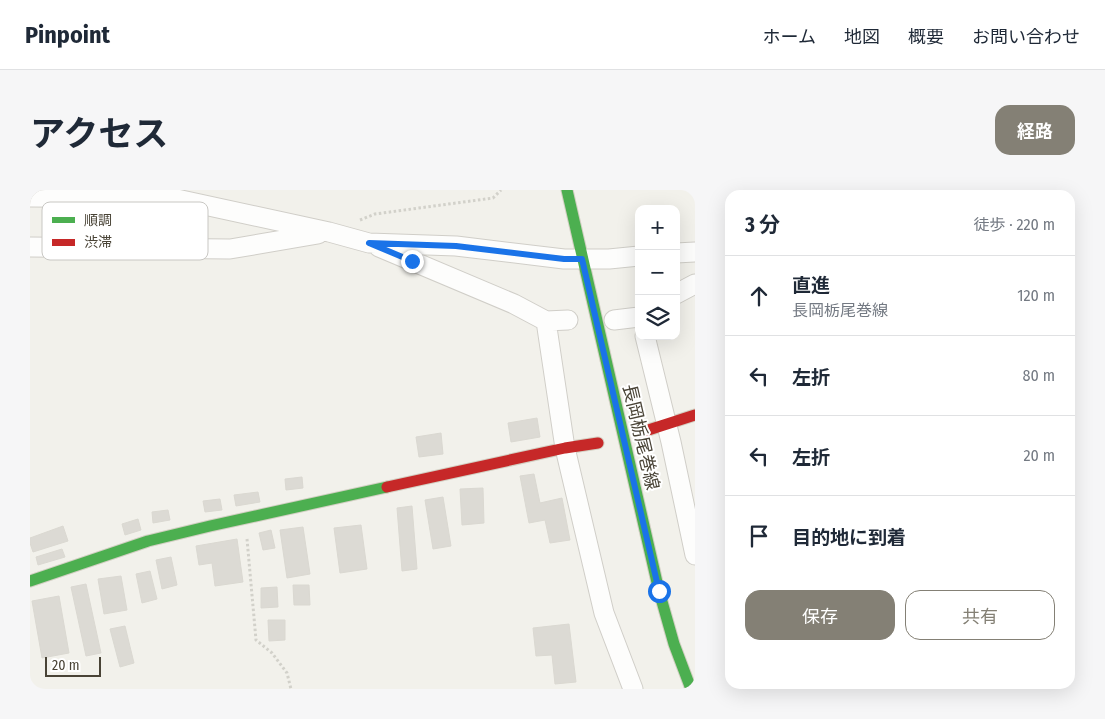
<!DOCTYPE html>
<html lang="ja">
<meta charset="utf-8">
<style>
body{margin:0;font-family:"Fira Sans Condensed","Noto Sans JP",sans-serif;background:#f6f6f7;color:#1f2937}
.controls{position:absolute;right:15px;top:15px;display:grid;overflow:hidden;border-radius:10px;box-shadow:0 5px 20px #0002}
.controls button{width:45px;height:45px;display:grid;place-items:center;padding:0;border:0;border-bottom:1px solid #e0e1e3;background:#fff;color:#1f2937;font:25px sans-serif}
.scale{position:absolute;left:15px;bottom:12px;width:56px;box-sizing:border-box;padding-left:5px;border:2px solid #494336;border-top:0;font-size:14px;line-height:18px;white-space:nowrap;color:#494336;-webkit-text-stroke:4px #fff;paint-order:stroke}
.stop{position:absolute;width:15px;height:15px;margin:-11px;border:4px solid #1a73e8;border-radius:50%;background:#fff}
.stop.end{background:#1a73e8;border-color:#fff;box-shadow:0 1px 5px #0008}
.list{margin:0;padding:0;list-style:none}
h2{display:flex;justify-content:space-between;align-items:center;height:65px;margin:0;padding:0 20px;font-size:21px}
h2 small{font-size:16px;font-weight:400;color:#747a83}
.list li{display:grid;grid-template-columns:32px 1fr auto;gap:15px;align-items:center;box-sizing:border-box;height:80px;padding:0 20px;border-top:1px solid #e0e1e3}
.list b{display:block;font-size:19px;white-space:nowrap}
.list p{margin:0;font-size:16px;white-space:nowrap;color:#747a83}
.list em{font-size:16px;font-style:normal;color:#747a83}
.actions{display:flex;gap:10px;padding:15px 20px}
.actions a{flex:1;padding:11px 0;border:1px solid #848075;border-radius:15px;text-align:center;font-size:18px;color:#848075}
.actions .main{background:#848075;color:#fff}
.icon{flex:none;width:28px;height:28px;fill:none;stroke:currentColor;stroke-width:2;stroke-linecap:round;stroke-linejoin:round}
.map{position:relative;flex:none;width:665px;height:499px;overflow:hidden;border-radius:15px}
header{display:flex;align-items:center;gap:30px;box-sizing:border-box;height:70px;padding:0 25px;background:#fff;border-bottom:1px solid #e0e1e3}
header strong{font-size:24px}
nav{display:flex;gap:28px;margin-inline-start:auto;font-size:18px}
.intro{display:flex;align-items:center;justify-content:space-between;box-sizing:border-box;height:120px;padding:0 30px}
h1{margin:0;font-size:35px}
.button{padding:12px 22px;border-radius:15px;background:#848075;color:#fff;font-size:18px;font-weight:700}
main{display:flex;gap:30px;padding:0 30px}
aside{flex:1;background:#fff;border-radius:15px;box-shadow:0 5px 20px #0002}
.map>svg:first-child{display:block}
.building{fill:#dcdad4;stroke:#dad8d1}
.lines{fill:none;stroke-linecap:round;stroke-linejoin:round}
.street-casing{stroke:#d0cec8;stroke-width:21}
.fast-casing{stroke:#d2cfc2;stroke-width:13}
.jam-casing{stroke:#d2cfc2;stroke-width:13}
.path{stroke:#d2d1ca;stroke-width:3;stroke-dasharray:2.5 2.5;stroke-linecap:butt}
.street{stroke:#fdfdfc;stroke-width:19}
.fast{stroke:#4caf50;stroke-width:11}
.jam{stroke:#c62828;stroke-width:11}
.route{stroke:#1a73e8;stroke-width:6}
.labels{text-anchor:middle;stroke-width:4;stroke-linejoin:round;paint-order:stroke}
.street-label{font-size:18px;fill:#494336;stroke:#fff}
.key{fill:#fff;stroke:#c8c7c3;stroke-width:1}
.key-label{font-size:14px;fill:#494336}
</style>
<header>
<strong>Pinpoint</strong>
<nav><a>ホーム</a><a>地図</a><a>概要</a><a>お問い合わせ</a></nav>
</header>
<div class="intro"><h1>アクセス</h1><a class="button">経路</a></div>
<main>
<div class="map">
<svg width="665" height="499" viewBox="0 0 665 499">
<rect width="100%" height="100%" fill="#f2f1eb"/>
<path class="building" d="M507,228L510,247L481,252L478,233Z
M411,243L413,264L389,267L386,247Z
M504,284L510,313L532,308L540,350L520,353L515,330L499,333L490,286Z
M272,287L273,298L256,300L255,289Z
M453,298L454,333L432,335L430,299Z
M228,302L230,312L206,316L204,305Z
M413,307L421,356L403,359L395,310Z
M190,309L192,320L175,322L173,311Z
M382,316L387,379L372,381L367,318Z
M138,320L140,330L123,333L122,322Z
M108,329L111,340L95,345L92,334Z
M331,335L337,379L310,383L304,338Z
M33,336L38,351L3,362L0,353V348Z
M273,337L280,384L257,388L250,340Z
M241,340L245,358L233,360L229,343Z
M207,349L213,392L185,396L182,373L169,375L166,356Z
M32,359L35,367L8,375L6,367Z
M141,367L147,395L132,399L126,370Z
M120,381L127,409L112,413L106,384Z
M91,386L97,420L74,424L68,389Z
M56,394L71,463L56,466L41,397Z
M263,395H279L280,415H264Z
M247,397L248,417L231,418V398Z
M29,406L39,463L12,468L2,411Z
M238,430H255V450L239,451Z
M539,434L546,492L525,494L522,465L506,466L503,438Z
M95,436L104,473L90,477L80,439Z"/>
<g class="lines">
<g class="street-casing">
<path id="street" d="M0,7L142,8L299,42L339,53L426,56L534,69H579L609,66
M0,57L200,59L288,44
M349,57L484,114L516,131L538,130
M646,63L665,62
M646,104L665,94
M584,130L609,127
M516,131L535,258L574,423L603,499
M615,146L641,252L665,365"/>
</g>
<g class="fast-casing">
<path id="fast" d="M537,0L629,401L644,454L661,499
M0,391L118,351L180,336L357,297"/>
</g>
<g class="jam-casing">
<path id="jam" d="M609,243L665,225
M357,297L535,258L568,253"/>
</g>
<path class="path" d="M330,30L345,24L463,8L471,0
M217,349L226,450L242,463L257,483L261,499"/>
<use href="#street" class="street"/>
<use href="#fast" class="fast"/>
<use href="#jam" class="jam"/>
</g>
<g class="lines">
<path class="route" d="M382,71L339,53L426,56L534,69H552L629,401"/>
</g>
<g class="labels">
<g class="street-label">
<text transform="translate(611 247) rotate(77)" y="6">長岡栃尾巻線</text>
</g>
</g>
<rect x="12" y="12" width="166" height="58" rx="8" class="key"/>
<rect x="22" y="27" width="23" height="6" fill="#4caf50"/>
<rect x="22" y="49" width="23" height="7" fill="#c62828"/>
<g class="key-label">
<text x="54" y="35">順調</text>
<text x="54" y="57">渋滞</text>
</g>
</svg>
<div class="controls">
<button>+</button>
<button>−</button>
<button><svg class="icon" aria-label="layers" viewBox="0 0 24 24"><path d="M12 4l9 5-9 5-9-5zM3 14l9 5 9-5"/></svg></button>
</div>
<div class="scale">20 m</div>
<div class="stop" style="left:629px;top:401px"></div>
<div class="stop end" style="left:382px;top:71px"></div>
</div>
<aside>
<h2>3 分<small>徒歩 · 220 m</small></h2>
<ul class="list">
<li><svg class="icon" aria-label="ahead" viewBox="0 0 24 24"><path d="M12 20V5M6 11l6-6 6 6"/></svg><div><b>直進</b><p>長岡栃尾巻線</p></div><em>120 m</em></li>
<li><svg class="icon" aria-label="left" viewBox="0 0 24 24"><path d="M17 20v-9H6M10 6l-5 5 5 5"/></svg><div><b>左折</b></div><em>80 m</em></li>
<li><svg class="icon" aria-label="left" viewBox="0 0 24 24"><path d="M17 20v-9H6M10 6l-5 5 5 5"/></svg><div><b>左折</b></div><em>20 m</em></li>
<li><svg class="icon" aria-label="arrive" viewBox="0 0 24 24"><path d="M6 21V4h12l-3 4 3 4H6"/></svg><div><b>目的地に到着</b></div></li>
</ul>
<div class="actions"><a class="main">保存</a><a>共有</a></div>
</aside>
</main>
